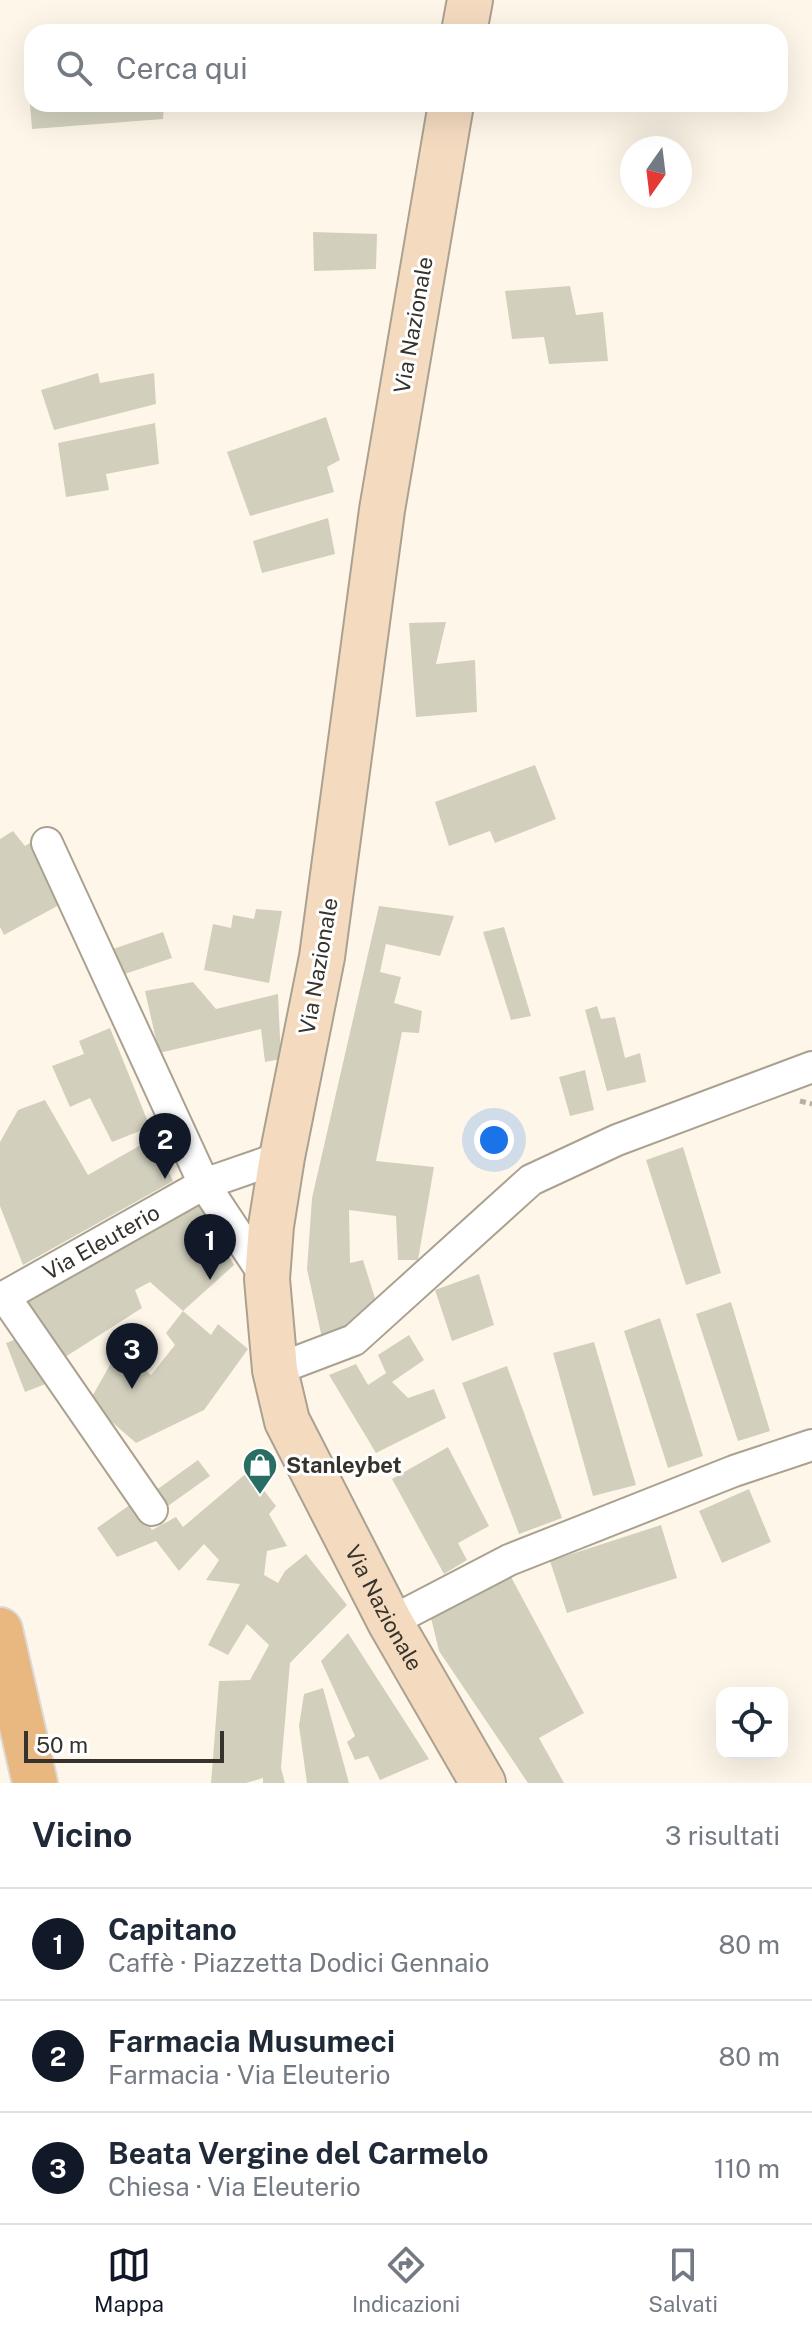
<!DOCTYPE html>
<html lang="it">
<meta charset="utf-8">
<style>
body{margin:0;font-family:"Public Sans",sans-serif;background:#f6f6f7;color:#1f2937}
.controls{position:absolute;right:24px;bottom:24px;display:grid;overflow:hidden;border-radius:16px;box-shadow:0 8px 32px #0002}
.controls button{width:72px;height:72px;display:grid;place-items:center;padding:0;border:0;border-bottom:2px solid #e0e1e3;background:#fff;color:#1f2937;font:40px sans-serif}
.compass{position:absolute;left:620px;top:136px;width:72px;height:72px;border-radius:50%;background:#fff;box-shadow:0 8px 32px #0002;rotate:194deg}
.scale{position:absolute;left:24px;bottom:20px;width:200px;box-sizing:border-box;padding-left:8px;border:4px solid #36322c;border-top:0;font-size:22px;line-height:28px;white-space:nowrap;color:#36322c;-webkit-text-stroke:6px #fff;paint-order:stroke}
.you{position:absolute;left:494px;top:1140px;width:28px;height:28px;margin:-20px;border:6px solid #fff;border-radius:50%;background:#1a73e8;box-shadow:0 0 0 12px #1a73e833}
.badge{display:grid;place-items:center;width:52px;height:52px;border-radius:50%;background:#111827;color:#fff;font-size:26px;font-weight:700}
.pin{position:absolute;translate:-50% -66px;filter:drop-shadow(0 2px 4px #0008)}
.pin::after{content:'';position:absolute;top:42px;width:28px;height:24px;background:inherit;clip-path:polygon(0 0,100% 0,50% 100%)}
.list{margin:0;padding:0;list-style:none}
h2{display:flex;justify-content:space-between;align-items:center;height:104px;margin:0;padding:0 32px;font-size:34px}
h2 small{font-size:26px;font-weight:400;color:#747a83}
.list li{display:grid;grid-template-columns:52px 1fr auto;gap:24px;align-items:center;box-sizing:border-box;height:112px;padding:0 32px;border-top:2px solid #e0e1e3}
.list b{display:block;font-size:30px;white-space:nowrap}
.list p{margin:0;font-size:26px;white-space:nowrap;color:#747a83}
.list em{font-size:26px;font-style:normal;color:#747a83}
.icon{flex:none;width:44px;height:44px;fill:none;stroke:currentColor;stroke-width:2;stroke-linecap:round;stroke-linejoin:round}
.map{position:relative;flex:none;width:812px;height:1783px;overflow:hidden}
.search{position:absolute;background:#fff;box-shadow:0 8px 32px #0002;left:24px;right:24px;top:24px;height:88px;display:flex;align-items:center;gap:20px;box-sizing:border-box;padding:0 28px;border-radius:24px;color:#747a83;font-size:30px}
.sheet{height:440px;background:#fff}
nav{display:flex;justify-content:space-around;align-items:center;box-sizing:border-box;height:112px;border-top:2px solid #e0e1e3;background:#fff;font-size:22px;color:#747a83}
nav a{display:grid;justify-items:center;gap:4px}
nav .on{color:#111827}
.map>svg:first-child{display:block}
.building{fill:#d2d0bd}
.lines{fill:none;stroke-linecap:round;stroke-linejoin:round}
.street-casing{stroke:#aaa190;stroke-width:34}
.secondary-casing{stroke:#aaa190;stroke-width:48}
.primary-casing{stroke:#dbdad9;stroke-width:48}
.path{stroke:#b6b0a5;stroke-width:5;stroke-dasharray:6 4;stroke-linecap:butt}
.street{stroke:#fff;stroke-width:30}
.secondary{stroke:#f4dbc0;stroke-width:44}
.primary{stroke:#e9b880;stroke-width:44}
.labels{text-anchor:middle;stroke-width:6;stroke-linejoin:round;paint-order:stroke}
.street-label{font-size:22px;fill:#36322c;stroke:#fff}
.poi-label{font-size:22px;font-weight:bold;fill:#36322c;stroke:#fff;text-anchor:start}
</style>
<div class="map">
<svg width="812" height="1783" viewBox="0 0 812 1783">
<rect width="100%" height="100%" fill="#fef7e9"/>
<path class="building" d="M27,69H32V101H30Z
M30,104H164L163,119L32,129Z
M313,232L377,234L376,269L314,271Z
M570,286L576,315L603,312L608,361L549,364L544,337L512,339L505,291Z
M98,373L100,383L154,373L156,404L54,430L41,390Z
M326,417L340,460L327,467L334,492L250,516L227,452Z
M155,423L159,464L106,474L109,490L66,497L58,443Z
M328,518L335,554L262,573L253,541Z
M446,622L436,664L475,660L477,712L416,717L409,623Z
M535,765L556,819L495,843L490,831L449,846L435,802Z
M13,831L25,846L38,838L70,899L4,935L0,927V839Z
M379,906L454,916L440,956L386,944L380,972L401,977L394,1003L422,1011L419,1033L402,1032L376,1161L434,1167L418,1260H398L396,1216L349,1210L350,1263L363,1260L379,1311L323,1343L307,1269L312,1198Z
M256,909L282,911L269,983L204,970L213,924L231,928L233,915L254,919Z
M504,927L531,1016L511,1020L483,932Z
M163,932L172,958L119,976L110,950Z
M193,982L216,1009L278,994L281,1059L265,1062L261,1029L159,1053L145,991Z
M597,1006L601,1019L615,1017L625,1058L640,1053L646,1082L607,1091L585,1010Z
M110,1028L150,1127L112,1142L90,1098L70,1107L52,1066L84,1054L79,1041Z
M585,1070L594,1110L570,1116L559,1077Z
M45,1100L88,1175L153,1138L173,1181L23,1265L0,1206V1142L18,1110Z
M683,1147L721,1273L686,1285L646,1160Z
M197,1200L234,1265L183,1311L150,1282L135,1290L142,1308L62,1359L24,1299Z
M479,1274L494,1325L452,1341L435,1290Z
M731,1302L770,1431L738,1441L696,1314Z
M183,1311L211,1335L218,1324L248,1349L204,1410L136,1443L89,1402L119,1349L151,1375L175,1345L166,1333Z
M660,1318L703,1456L668,1468L624,1331Z
M409,1335L424,1360L392,1382L408,1398L434,1389L446,1418L376,1453L329,1375L356,1364L368,1385L386,1373L378,1355Z
M24,1336L53,1381L25,1392L6,1343Z
M594,1342L636,1485L593,1496L553,1353Z
M507,1366L562,1518L519,1534L462,1383Z
M448,1447L489,1526L458,1543L467,1560L444,1574L392,1479Z
M198,1460L210,1476L168,1506L155,1491Z
M249,1471L276,1506L269,1514L287,1546L267,1551L264,1575L278,1583L285,1571L306,1554L347,1605L290,1663L281,1768L285,1783H263V1778L246,1783H211L219,1681L250,1680L269,1645L247,1624L228,1655L208,1645L240,1584L206,1580L219,1560L204,1544L179,1571L156,1541L117,1557L97,1528L134,1502L152,1530L176,1517L183,1527Z
M749,1489L771,1542L722,1563L699,1511Z
M661,1525L677,1578L567,1613L550,1561Z
M510,1575L584,1713L539,1738L564,1783H528L439,1651L431,1618Z
M348,1633L429,1759L380,1780L368,1756L355,1760L347,1742L355,1736L321,1661Z
M323,1688L349,1783H307L299,1726L304,1694Z"/>
<g class="lines">
<g class="street-casing">
<g id="street">
<path d="M47,843L204,1184L267,1279"/>
<path d="M5,1297L152,1510"/>
<path id="s1" d="M0,1299L204,1184L282,1157"/>
<path d="M275,1370L354,1340L531,1180L617,1140L812,1067"/>
<path d="M390,1622L509,1560L734,1471L812,1445"/>
</g>
</g>
<g class="secondary-casing">
<g id="secondary">
<path d="M464,32L470,0"/>
<path id="s2" d="M451,104L382,510L322,957L282,1157L271,1226L267,1279L275,1370L287,1421L390,1622L483,1783"/>
</g>
</g>
<g class="primary-casing">
<path id="primary" d="M0,1630L35,1783"/>
</g>
<path class="path" d="M800,1101L812,1104"/>
<use href="#street" class="street"/>
<use href="#secondary" class="secondary"/>
<use href="#primary" class="primary"/>
</g>
<defs>
<g id="shop-pin" transform="scale(1.8)"><path d="M0 17L-7.5 6A9.5 9.5 0 1 1 7.5 6Z" fill="#296e62" stroke="#fff"/><path d="M-5-2.5h2.3a2.7 3.5 0 0 1 5.4 0H5L5.5 6h-11ZM-1.5-2.5h3a1.5 2.3 0 0 0-3 0Z" fill="#fff"/></g>
</defs>
<g fill-rule="evenodd">
<use href="#shop-pin" x="260" y="1465"/>
</g>
<g class="labels">
<g class="street-label">
<text transform="translate(413 325) rotate(-80)" y="8">Via Nazionale</text>
<text transform="translate(318 966) rotate(-80)" y="8">Via Nazionale</text>
<text dy="8" stroke="none"><textPath href="#s1" startOffset="116">Via Eleuterio</textPath></text>
<text dy="8" stroke="none"><textPath href="#s2" startOffset="1544">Via Nazionale</textPath></text>
</g>
<g class="poi-label">
<text x="286" y="1473">Stanleybet</text>
</g>
</g>
</svg>
<div class="controls">
<button><svg class="icon" aria-label="locate" viewBox="0 0 24 24"><circle cx="12" cy="12" r="6"/><path d="M12 2v4M12 18v4M2 12h4M18 12h4"/></svg></button>
</div>
<svg class="compass" viewBox="-18 -18 36 36"><path d="M0-13l5 13h-10z" fill="#e53935"/><path d="M0 13l5-13h-10z" fill="#747a83"/></svg>
<div class="scale">50 m</div>
<div class="you"></div>
<div class="pin badge" style="left:210px;top:1280px">1</div>
<div class="pin badge" style="left:165px;top:1179px">2</div>
<div class="pin badge" style="left:132px;top:1389px">3</div>
<div class="search"><svg class="icon" aria-label="search" viewBox="0 0 24 24"><circle cx="10" cy="10" r="6"/><path d="M15 15l6 6"/></svg>Cerca qui</div>
</div>
<section class="sheet">
<h2>Vicino<small>3 risultati</small></h2>
<ul class="list">
<li><span class="badge">1</span><div><b>Capitano</b><p>Caffè · Piazzetta Dodici Gennaio</p></div><em>80 m</em></li>
<li><span class="badge">2</span><div><b>Farmacia Musumeci</b><p>Farmacia · Via Eleuterio</p></div><em>80 m</em></li>
<li><span class="badge">3</span><div><b>Beata Vergine del Carmelo</b><p>Chiesa · Via Eleuterio</p></div><em>110 m</em></li>
</ul>
</section>
<nav>
<a class="on"><svg class="icon" aria-label="map" viewBox="0 0 24 24"><path d="M3 6l6-2 6 2 6-2v14l-6 2-6-2-6 2zM9 4v14M15 6v14"/></svg>Mappa</a>
<a><svg class="icon" aria-label="directions" viewBox="0 0 24 24"><path d="M12 3l9 9-9 9-9-9zM9 14v-3h6M13 9l2 2-2 2"/></svg>Indicazioni</a>
<a><svg class="icon" aria-label="saved" viewBox="0 0 24 24"><path d="M7 4h10v16l-5-4-5 4z"/></svg>Salvati</a>
</nav>
